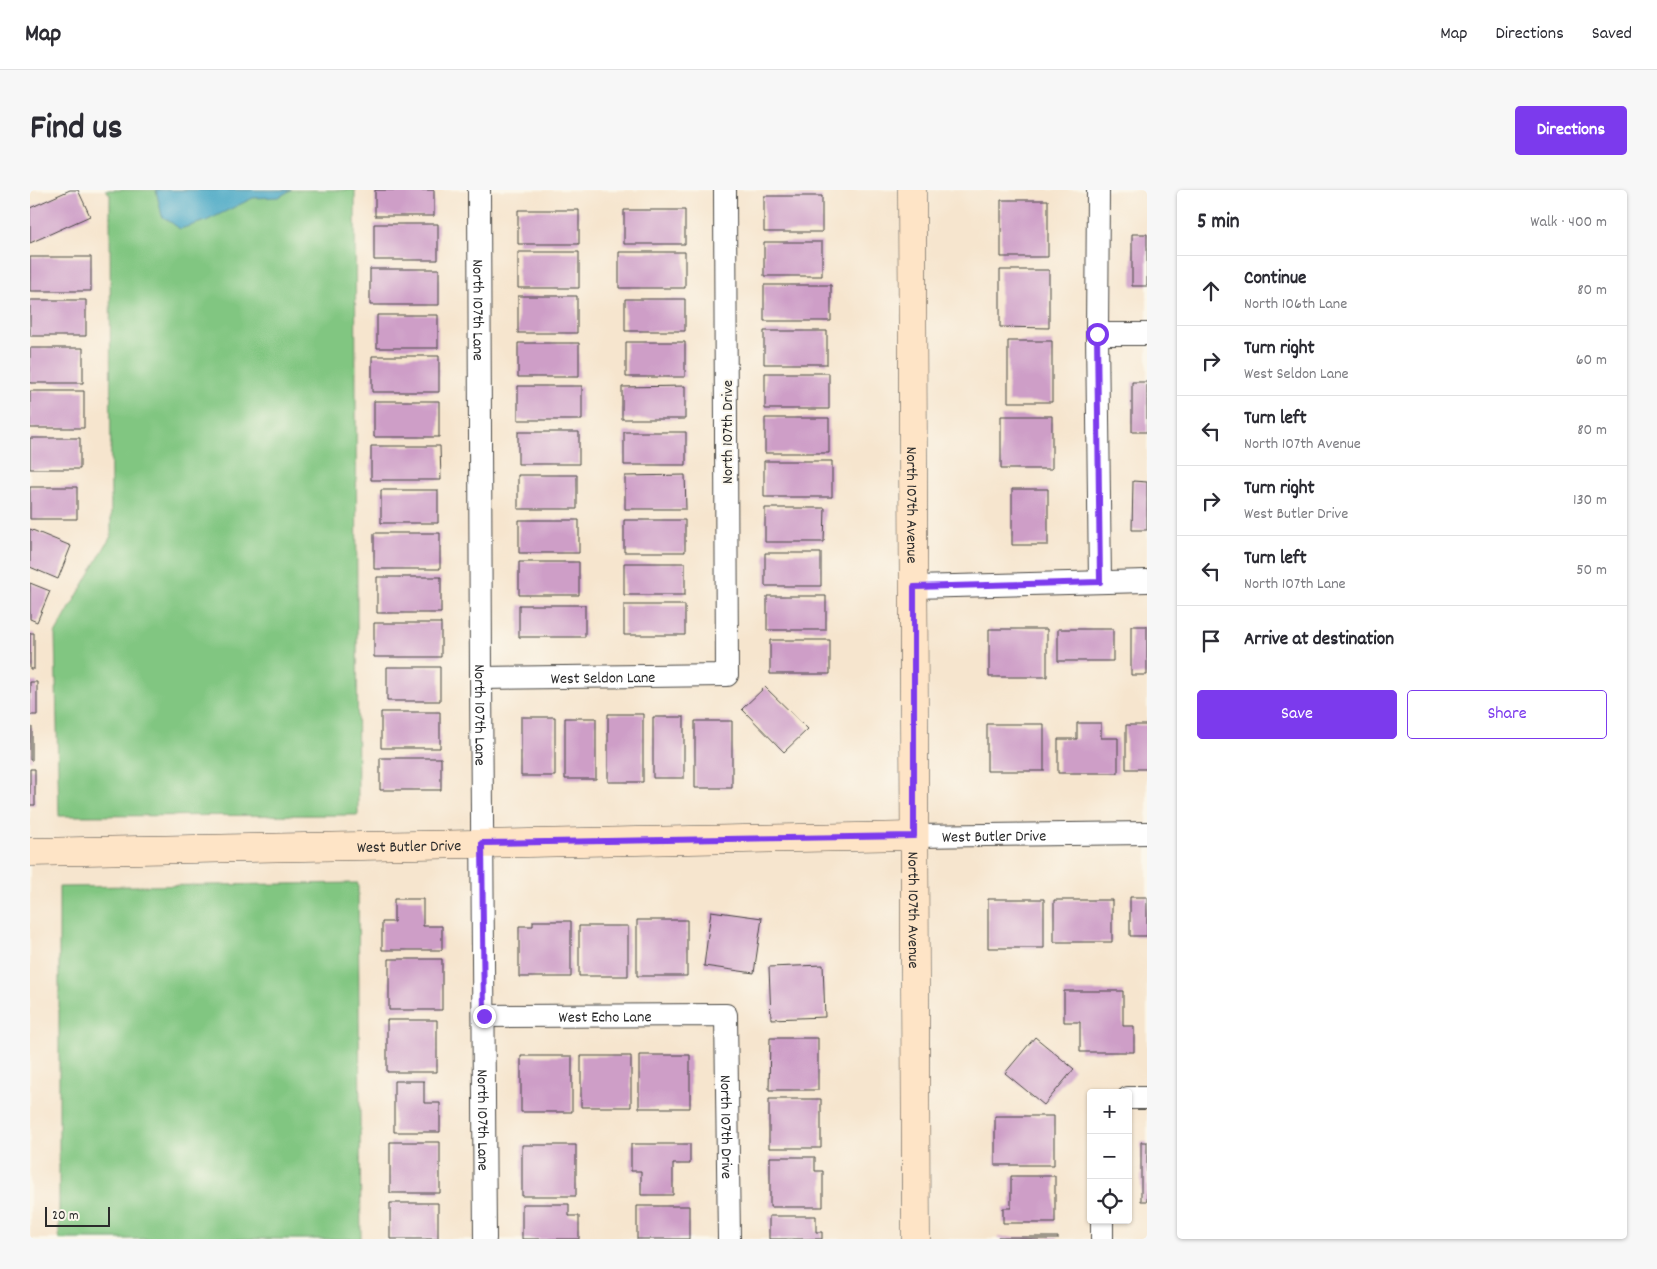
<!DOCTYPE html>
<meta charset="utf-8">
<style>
body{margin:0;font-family:Dekko,sans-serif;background:#f7f7f7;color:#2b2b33}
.controls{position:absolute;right:15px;bottom:15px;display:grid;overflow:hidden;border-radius:5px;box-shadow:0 1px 4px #0004}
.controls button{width:45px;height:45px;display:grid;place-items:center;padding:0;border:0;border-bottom:1px solid #e1e1e2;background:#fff;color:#2b2b33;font:25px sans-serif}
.scale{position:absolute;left:15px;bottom:12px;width:65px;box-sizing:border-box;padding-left:5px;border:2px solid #2b2b2b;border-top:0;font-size:14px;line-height:18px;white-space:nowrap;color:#2b2b2b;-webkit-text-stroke:4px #fbf7ec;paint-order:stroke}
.stop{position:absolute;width:15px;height:15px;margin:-11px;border:4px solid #7c3aed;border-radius:50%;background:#fff}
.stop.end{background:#7c3aed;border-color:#fff;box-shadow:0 1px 5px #0008}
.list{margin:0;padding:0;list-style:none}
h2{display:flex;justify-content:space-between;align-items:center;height:65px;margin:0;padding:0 20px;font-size:21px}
h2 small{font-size:16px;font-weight:400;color:#7c7c81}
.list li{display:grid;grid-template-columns:32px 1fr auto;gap:15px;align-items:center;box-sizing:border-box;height:70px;padding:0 20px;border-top:1px solid #e1e1e2}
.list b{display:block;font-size:19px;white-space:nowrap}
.list p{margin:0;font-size:16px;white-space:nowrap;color:#7c7c81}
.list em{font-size:16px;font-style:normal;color:#7c7c81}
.actions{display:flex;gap:10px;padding:15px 20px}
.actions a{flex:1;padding:11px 0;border:1px solid #7c3aed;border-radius:5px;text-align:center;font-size:18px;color:#7c3aed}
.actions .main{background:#7c3aed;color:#fff}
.icon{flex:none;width:28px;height:28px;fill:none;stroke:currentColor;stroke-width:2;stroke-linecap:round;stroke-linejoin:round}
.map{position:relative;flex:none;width:1117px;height:1049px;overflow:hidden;border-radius:5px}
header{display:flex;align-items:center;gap:30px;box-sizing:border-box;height:70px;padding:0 25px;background:#fff;border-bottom:1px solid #e1e1e2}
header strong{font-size:24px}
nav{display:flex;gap:28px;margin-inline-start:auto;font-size:18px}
.intro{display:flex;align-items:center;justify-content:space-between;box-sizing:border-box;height:120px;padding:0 30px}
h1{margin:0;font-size:35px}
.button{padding:12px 22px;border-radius:5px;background:#7c3aed;color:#fff;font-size:18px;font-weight:700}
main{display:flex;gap:30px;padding:0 30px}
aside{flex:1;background:#fff;border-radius:5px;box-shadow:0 1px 4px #0004}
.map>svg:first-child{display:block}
.green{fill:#81c681;stroke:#567856}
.water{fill:#46a7c5;stroke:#386978}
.building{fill:#ce9ec7}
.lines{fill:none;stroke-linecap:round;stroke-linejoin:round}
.street-casing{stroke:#494743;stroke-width:24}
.secondary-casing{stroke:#494743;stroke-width:29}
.street{stroke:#fff;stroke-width:22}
.secondary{stroke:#fee4c6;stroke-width:28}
.route{stroke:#7c3aed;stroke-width:6}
.labels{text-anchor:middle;stroke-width:4;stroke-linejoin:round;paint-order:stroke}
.street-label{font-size:16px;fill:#2b2b2b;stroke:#fbf7ec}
</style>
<header>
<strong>Map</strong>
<nav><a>Map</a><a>Directions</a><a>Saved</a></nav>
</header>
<div class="intro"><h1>Find us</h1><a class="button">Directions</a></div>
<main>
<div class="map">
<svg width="1117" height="1049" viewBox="0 0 1117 1049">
<rect width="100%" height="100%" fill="#fbf7ec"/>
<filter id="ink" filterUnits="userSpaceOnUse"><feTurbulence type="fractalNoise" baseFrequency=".02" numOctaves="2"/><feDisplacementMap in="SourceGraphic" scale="10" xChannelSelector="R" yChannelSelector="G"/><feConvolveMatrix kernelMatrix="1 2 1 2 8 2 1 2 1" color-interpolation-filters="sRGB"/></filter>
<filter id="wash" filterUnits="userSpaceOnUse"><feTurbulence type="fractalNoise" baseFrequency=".0096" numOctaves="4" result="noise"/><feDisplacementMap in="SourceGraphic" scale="20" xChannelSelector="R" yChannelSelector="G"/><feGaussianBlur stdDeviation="1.12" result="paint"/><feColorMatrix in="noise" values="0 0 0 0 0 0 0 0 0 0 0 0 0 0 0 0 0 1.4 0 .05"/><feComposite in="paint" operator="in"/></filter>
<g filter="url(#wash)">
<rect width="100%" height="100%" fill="#f6e5ce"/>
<path class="green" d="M75,0H325L328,625L29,626L25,444L81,346L80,4Z
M328,693L331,1049H29V697Z"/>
<path class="water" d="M126,0H261L249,7L223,8L176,31L150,39L132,26Z"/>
<g id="blocks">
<path class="building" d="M40,0H48L60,26L0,53V18Z
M345,0H404V26H345Z
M734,6H792V42H734Z
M971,10H1018V67H971Z
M488,20H549V54H488Z
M594,20H655V54H594Z
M344,34H408V70H344Z
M1102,44H1117V96H1102Z
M734,52H792V86H734Z
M488,62H549V98H488Z
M589,62H655V98H589Z
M0,67H61V101H0Z
M340,79H409V115H340Z
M970,80H1019V138L970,137Z
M734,95H801V131H734Z
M488,106H547V143H488Z
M595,109H655V141H595Z
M0,110H56V146H0Z
M347,125H408V158H347Z
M734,141H797V174H734Z
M978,151H1022V212H978Z
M596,152H655V187H596Z
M488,153H549V187H488Z
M0,158H53V193H0Z
M342,166H409V202H342Z
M735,183H799V219H735Z
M1102,192H1117V242H1102Z
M488,196H552V230H488Z
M655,196V229H592V197Z
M0,201H54V238H0Z
M344,211H409V247H344Z
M971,226H1022V279H971Z
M735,228H799V263H735Z
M488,242H549V274H488Z
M594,242H656V275H594Z
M0,248H50V279H0Z
M341,256H410L411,290H341Z
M734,271H802V307H734Z
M488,285H547V319H488Z
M655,285L656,319H595V286Z
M1103,291L1117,292V340H1102Z
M0,297H47V329H0Z
M982,299H1018V355H982Z
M351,300H408V333H351Z
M735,318H795L794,352H735Z
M489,330H549V363H489Z
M594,330H655V362H594Z
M0,339L41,356L28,389L0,377Z
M344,343H410V379H344Z
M735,363H791V396H735Z
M489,372H549V405H489Z
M594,373H655V405H594Z
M347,387H411V423H347Z
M0,393L20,401L7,432L0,429Z
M737,406H796V440H737Z
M489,415H555V447H489Z
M594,415H655V445H594Z
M344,433H411V467H344Z
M1101,436H1117V485H1101Z
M959,439H1017V487H959Z
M1028,439H1083V471H1028Z
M0,443H4V479H0Z
M740,450H800V484H740Z
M357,477H410V511H357Z
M0,492H7V525H0Z
M735,497L778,539L754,562L712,519Z
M351,522H410V558H351Z
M578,524H613V592H578Z
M491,527H525V586H491Z
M623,527H654V588H623Z
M535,528H566V589H535Z
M665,531H702V598H665Z
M1047,533H1071V548H1088V583H1028V549H1047Z
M957,534H1014V581H957Z
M1096,535H1117V579H1096Z
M0,537H2V570H0Z
M350,568H411V600H350Z
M0,579H5V615H0Z
M1100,707H1117V746H1100Z
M364,709H393V736H412V760H352V732H364Z
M958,709H1014V758H958Z
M1024,710H1082V752H1024Z
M681,721L732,728L724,783L674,776Z
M607,730H657V786H607Z
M503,731H541V787H489V736H503Z
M549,736H598V786H549Z
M359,769H412V820H359Z
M793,775L795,827L741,829L739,777Z
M1034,801H1093V836H1104V862H1050V832H1034Z
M357,830H407V882H357Z
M1005,847L1044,879L1014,915L975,883Z
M740,848H788V900H739Z
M609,865H660V918H609Z
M491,866H542V922H491Z
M551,866H601V917H551Z
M364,891H394V913H410V942H364Z
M739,909H791V958H739Z
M965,926H1024V975H965Z
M360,952H410V1003H360Z
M1111,952H1117V1011H1111Z
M601,954H660V974H643V1005H611V981H601Z
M492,955H546V1006H492Z
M740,967H785V981H793V1017H740Z
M981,986H1025V1033H973V1018H981Z
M360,1013H408V1049H360Z
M492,1014H539V1026H549V1049H492Z
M607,1016H659V1049H607Z
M739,1026H786V1042H792V1049H739Z
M968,1047H1028V1049H968Z"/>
</g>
</g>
<g filter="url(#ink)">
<use href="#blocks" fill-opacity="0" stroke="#494743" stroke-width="1"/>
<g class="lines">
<g class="street-casing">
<g id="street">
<path id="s1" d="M449,0L451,488L455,1049"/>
<path d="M1068,0L1067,144L1070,392"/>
<path d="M1067,144H1117"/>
<path d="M884,397L1117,391"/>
<path id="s2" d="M451,488L697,485L695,0"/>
<path id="s3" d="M884,646L1117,643"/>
<path id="s4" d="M454,826L696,825L699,1049"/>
<path d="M1098,908H1117"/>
<path d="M1072,1030V1049"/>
</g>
</g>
<g class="secondary-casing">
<g id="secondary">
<path id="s5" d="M882,0L886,1049"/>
<path id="s6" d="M0,662L884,646"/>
</g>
</g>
<use href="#street" class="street"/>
<use href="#secondary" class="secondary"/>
</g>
</g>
<g class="lines" filter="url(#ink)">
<path class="route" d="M454,826L452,653L884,646V397L1070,392L1067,144"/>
</g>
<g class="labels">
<g class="street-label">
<text dy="6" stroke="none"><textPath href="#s1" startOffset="120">North 107th Lane</textPath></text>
<text transform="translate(696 242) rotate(-90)" y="6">North 107th Drive</text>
<text dy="6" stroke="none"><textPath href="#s5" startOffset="315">North 107th Avenue</textPath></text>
<text dy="6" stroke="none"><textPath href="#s2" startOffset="122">West Seldon Lane</textPath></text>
<text dy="6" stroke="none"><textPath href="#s1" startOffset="525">North 107th Lane</textPath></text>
<text dy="6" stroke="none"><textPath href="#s3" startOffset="80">West Butler Drive</textPath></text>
<text dy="6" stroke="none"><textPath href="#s6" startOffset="379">West Butler Drive</textPath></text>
<text dy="6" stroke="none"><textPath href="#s5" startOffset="720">North 107th Avenue</textPath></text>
<text dy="6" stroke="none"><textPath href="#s4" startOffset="121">West Echo Lane</textPath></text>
<text dy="6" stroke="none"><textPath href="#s1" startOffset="930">North 107th Lane</textPath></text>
<text dy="6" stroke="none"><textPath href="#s4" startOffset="354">North 107th Drive</textPath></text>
</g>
</g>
</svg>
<div class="controls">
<button>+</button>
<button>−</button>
<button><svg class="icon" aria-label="locate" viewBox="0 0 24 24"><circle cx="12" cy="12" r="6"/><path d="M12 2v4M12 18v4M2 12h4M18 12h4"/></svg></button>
</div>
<div class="scale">20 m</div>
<div class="stop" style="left:1067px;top:144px"></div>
<div class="stop end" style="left:454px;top:826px"></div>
</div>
<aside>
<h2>5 min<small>Walk · 400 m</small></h2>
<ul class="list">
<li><svg class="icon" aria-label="ahead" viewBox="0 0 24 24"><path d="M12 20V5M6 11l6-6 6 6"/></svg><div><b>Continue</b><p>North 106th Lane</p></div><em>80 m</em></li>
<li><svg class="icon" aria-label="right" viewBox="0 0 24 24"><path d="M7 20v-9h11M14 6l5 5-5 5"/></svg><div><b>Turn right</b><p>West Seldon Lane</p></div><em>60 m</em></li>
<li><svg class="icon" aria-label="left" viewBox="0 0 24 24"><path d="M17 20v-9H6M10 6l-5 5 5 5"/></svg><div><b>Turn left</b><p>North 107th Avenue</p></div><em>80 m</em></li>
<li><svg class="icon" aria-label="right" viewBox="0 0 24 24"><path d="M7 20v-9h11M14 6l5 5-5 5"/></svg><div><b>Turn right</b><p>West Butler Drive</p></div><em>130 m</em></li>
<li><svg class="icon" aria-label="left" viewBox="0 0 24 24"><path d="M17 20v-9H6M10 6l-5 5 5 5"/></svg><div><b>Turn left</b><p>North 107th Lane</p></div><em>50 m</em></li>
<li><svg class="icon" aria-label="arrive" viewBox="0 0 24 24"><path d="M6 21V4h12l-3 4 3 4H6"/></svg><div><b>Arrive at destination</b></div></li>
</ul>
<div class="actions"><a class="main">Save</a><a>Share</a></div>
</aside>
</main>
